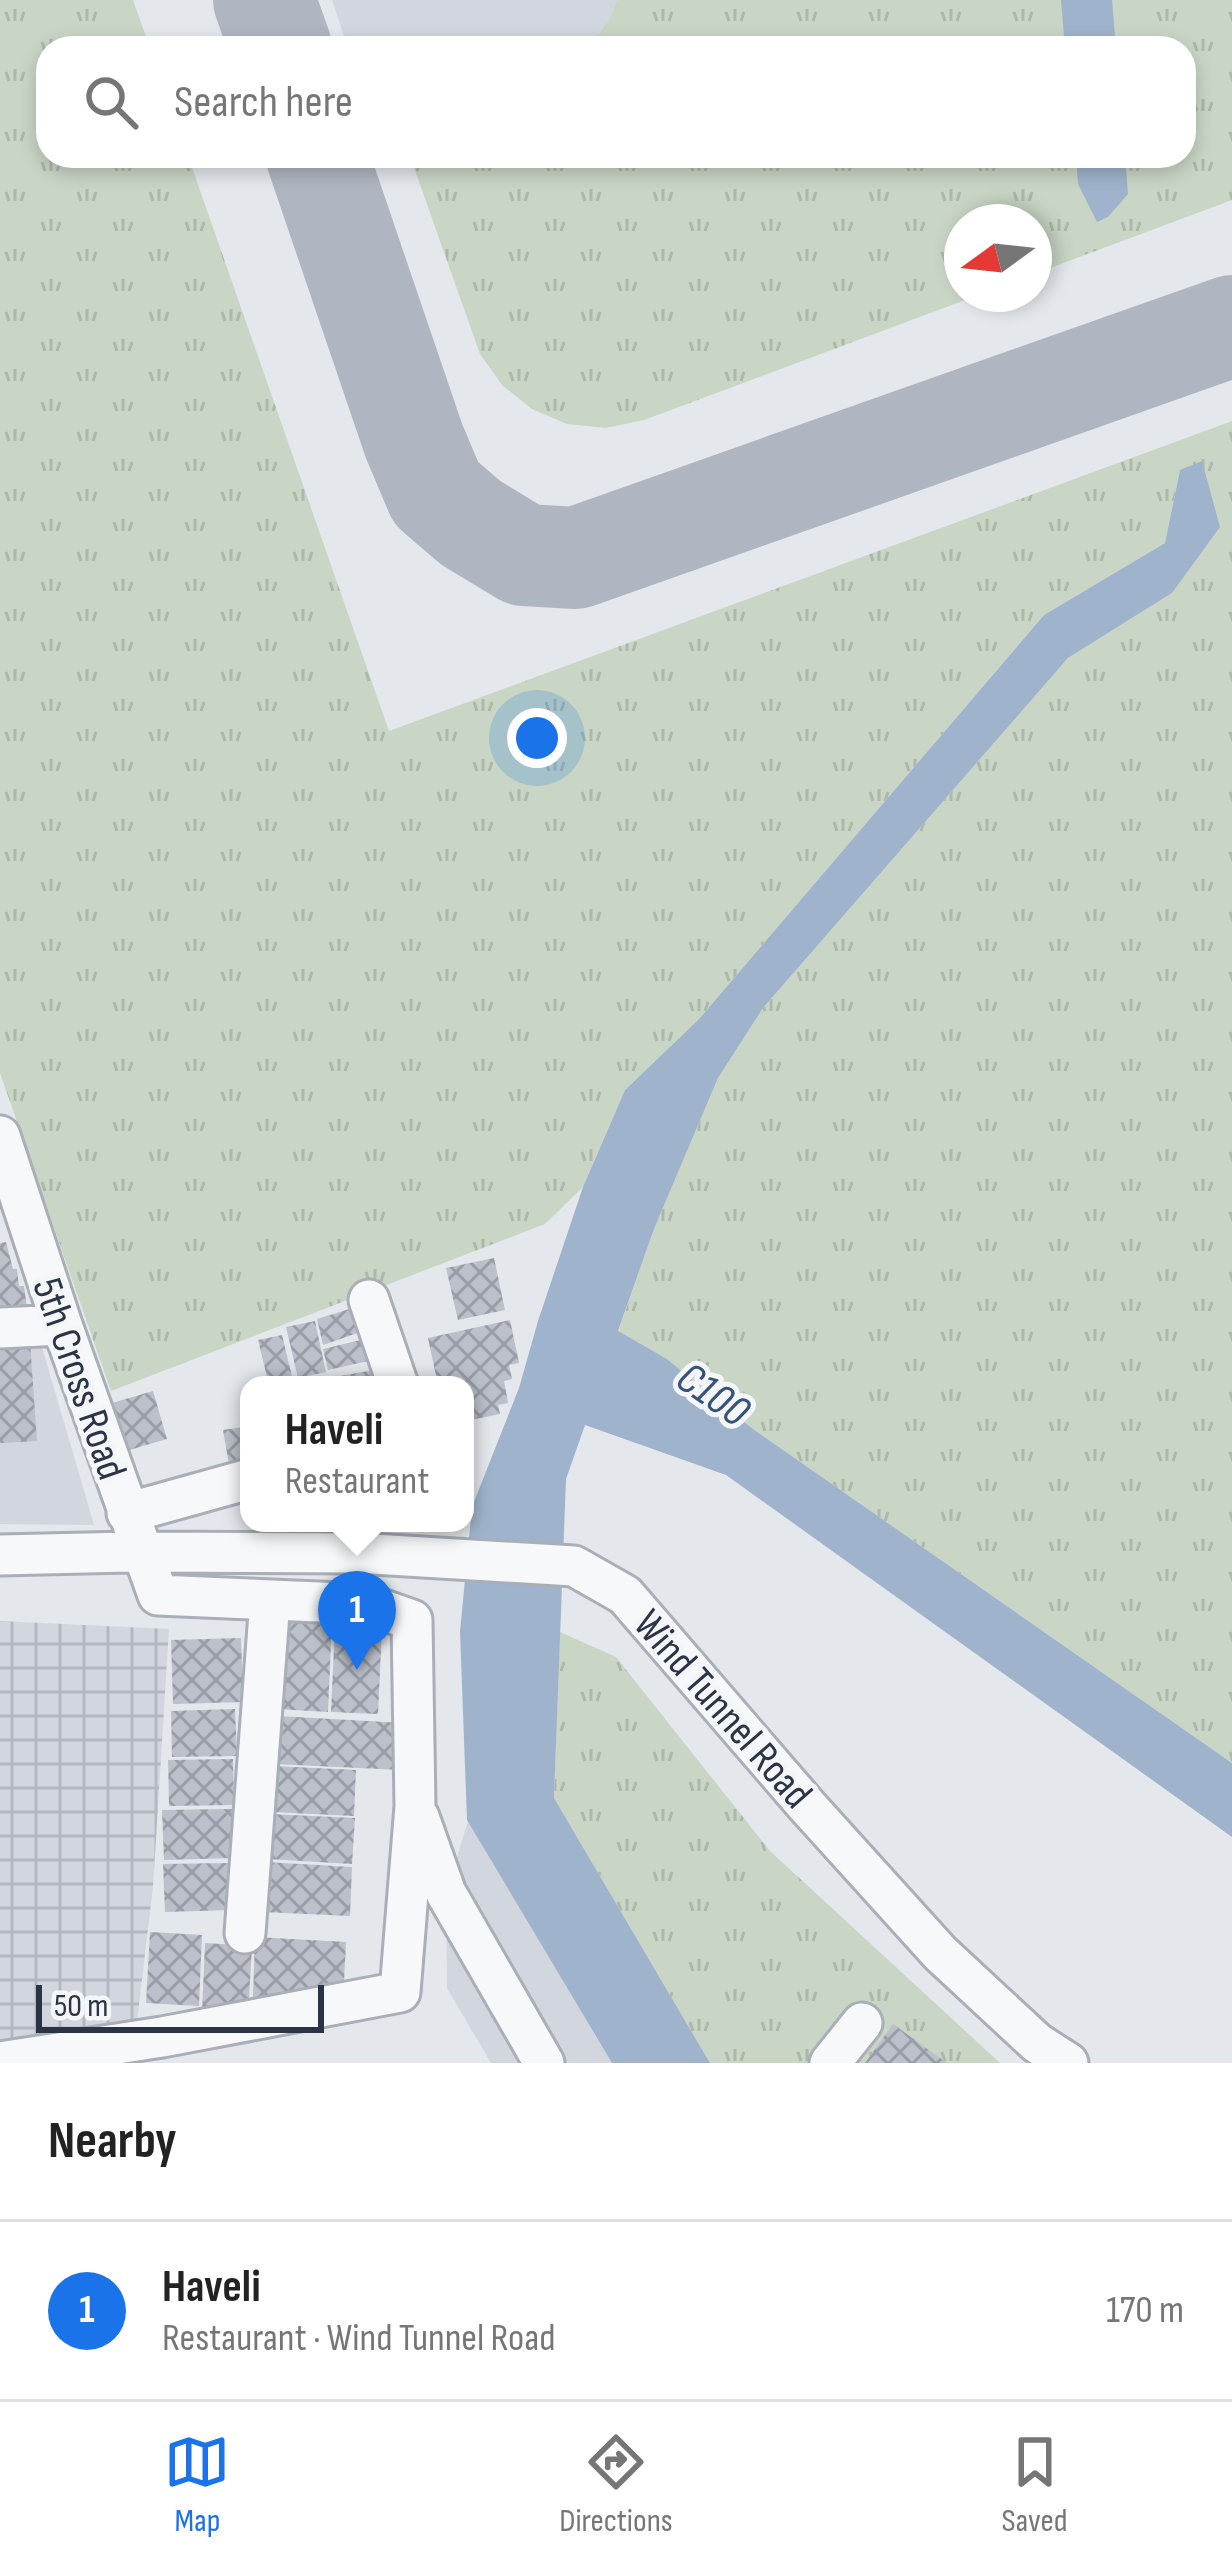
<!DOCTYPE html>
<meta charset="utf-8">
<style>
body{margin:0;font-family:"Sofia Sans Condensed",sans-serif;background:#f2f2f2;color:#222}
.compass{position:absolute;left:944px;top:204px;width:108px;height:108px;border-radius:50%;background:#fff;box-shadow:0 6px 18px #0003;rotate:255deg}
.scale{position:absolute;left:36px;bottom:30px;width:288px;box-sizing:border-box;padding-left:12px;border:6px solid #2b3445;border-top:0;font-size:33px;line-height:42px;white-space:nowrap;color:#2b3445;-webkit-text-stroke:9px #f4f6f9;paint-order:stroke}
.you{position:absolute;left:537px;top:738px;width:42px;height:42px;margin:-30px;border:9px solid #fff;border-radius:50%;background:#1a73e8;box-shadow:0 0 0 18px #1a73e833}
.badge{display:grid;place-items:center;width:78px;height:78px;border-radius:50%;background:#1a73e8;color:#fff;font-size:39px;font-weight:700}
.pin{position:absolute;translate:-50% -99px;filter:drop-shadow(0 3px 6px #0008)}
.pin::after{content:'';position:absolute;top:63px;width:42px;height:36px;background:inherit;clip-path:polygon(0 0,100% 0,50% 100%)}
.popup{position:absolute;left:240px;top:1376px;width:234px;height:156px;box-sizing:border-box;display:grid;place-content:center;border-radius:24px;background:#fff;filter:drop-shadow(0 3px 9px #0005);font-size:39px;white-space:nowrap;color:#767676}
.popup b{font-size:45px;color:#222}
.popup::after{content:'';position:absolute;left:50%;top:100%;margin-left:-24px;border:24px solid transparent;border-top-color:#fff}
.list{margin:0;padding:0;list-style:none}
h2{display:flex;justify-content:space-between;align-items:center;height:156px;margin:0;padding:0 48px;font-size:51px}
h2 small{font-size:39px;font-weight:400;color:#767676}
.list li{display:grid;grid-template-columns:78px 1fr auto;gap:36px;align-items:center;box-sizing:border-box;height:180px;padding:0 48px;border-top:3px solid #e0e0e0}
.list b{display:block;font-size:45px;white-space:nowrap}
.list p{margin:0;font-size:39px;white-space:nowrap;color:#767676}
.list em{font-size:39px;font-style:normal;color:#767676}
.icon{flex:none;width:66px;height:66px;fill:none;stroke:currentColor;stroke-width:2;stroke-linecap:round;stroke-linejoin:round}
.map{position:relative;flex:none;width:1232px;height:2063px;overflow:hidden}
.search{position:absolute;background:#fff;box-shadow:0 6px 18px #0003;left:36px;right:36px;top:36px;height:132px;display:flex;align-items:center;gap:30px;box-sizing:border-box;padding:0 42px;border-radius:36px;color:#767676;font-size:45px}
.sheet{height:336px;background:#fff}
nav{display:flex;justify-content:space-around;align-items:center;box-sizing:border-box;height:168px;border-top:3px solid #e0e0e0;background:#fff;font-size:33px;color:#767676}
nav a{display:grid;justify-items:center;gap:6px}
nav .on{color:#1a73e8}
.map>svg:first-child{display:block}
.built{fill:#d2d6de}
.industrial{fill:url(#industrial-grid)}
.grass{fill:url(#grass-tufts)}
.water{fill:#9fb4cc}
.lines{fill:none;stroke-linecap:round;stroke-linejoin:round}
.taxiway{stroke:#b0b6c1;stroke-width:102}
.building{fill:url(#building-cross-hatch)}
.minor-casing{stroke:#a9aeb7;stroke-width:45}
.minor{stroke:#f7f8fa;stroke-width:39}
.labels{text-anchor:middle;stroke-width:10;stroke-linejoin:round;paint-order:stroke}
.street-label{font-size:42px;fill:#2b3445;stroke:#f4f6f9}
.water-label{font-size:45px;font-style:italic;fill:#34527a;stroke:#f4f6f9}
</style>
<div class="map">
<svg width="1232" height="2063" viewBox="0 0 1232 2063">
<defs>
<pattern id="industrial-grid" width="8" height="8" patternUnits="userSpaceOnUse" patternTransform="scale(3)"><rect width="8" height="8" fill="#d2d6de"/><path d="M0 4h8M4 0v8" fill="none" stroke="#b4b8c0"/></pattern>
<pattern id="grass-tufts" width="24" height="20" patternUnits="userSpaceOnUse" patternTransform="scale(3)"><rect width="24" height="20" fill="#c9d6c5"/><path d="M3 7l-1-3M5 7V3M7 7l1-3M15 17l-1-3M17 17v-4M19 17l1-3" fill="none" stroke="#adb8ab"/></pattern>
<pattern id="building-cross-hatch" width="8" height="8" patternUnits="userSpaceOnUse" patternTransform="scale(3)"><rect width="8" height="8" fill="#bbc0ca"/><path d="M0 0l8 8M0 8l8-8" fill="none" stroke="#989da6"/></pattern>
</defs>
<rect width="100%" height="100%" fill="#e4e7ec"/>
<path class="built" d="M332,0H617L609,19L589,48H348Z
M39,1337L94,1525L0,1524V1338Z
M468,1821L612,2063H491L447,1988L446,1893Z"/>
<path class="industrial" d="M0,1621L169,1629L153,1887L136,2030L0,2048Z"/>
<path class="grass" d="M0,0H133L150,48H48V156H188L389,731L1232,421V1763L753,1429L667,1359L618,1332L654,1229L718,1078L763,1008L1068,658L1172,593L1180,470L1165,543L1044,615L699,1019L625,1090L583,1187L545,1224L111,1391L0,1073Z
M617,0H1232V200L1034,274V222H962V294H981L644,420L606,428L567,424L532,409L502,385L480,354L411,159L418,156H1184V48H589L609,19Z
M560,1632L616,1657L770,1851L1000,2063H710L554,1798Z"/>
<path class="water" d="M1061,0H1112L1116,48H1065Z
M1076,156H1125L1128,194L1108,217L1097,222L1078,184Z
M1202,461L1220,527L1172,593L1068,658L763,1008L718,1078L654,1229L618,1331L667,1359L753,1429L1232,1763V1837L726,1475L585,1425L566,1479L554,1798L710,2063H612L467,1820L460,1632L472,1507L519,1388L538,1321L583,1187L625,1090L699,1019L1044,615L1165,543L1180,470Z"/>
<g class="lines">
<path class="taxiway" d="M264,0L281,48
M317,156L414,441L436,493L471,523L524,555L576,558L1232,326"/>
</g>
<path class="building" d="M6,1242L13,1269H17L19,1286H24L27,1308L0,1311V1243Z
M494,1258L505,1310L458,1320L446,1268Z
M356,1307L369,1329L323,1345L317,1319Z
M510,1320L519,1363L509,1365L512,1379L504,1381L508,1403L498,1405L500,1414L465,1421V1385H438L428,1338Z
M315,1321L326,1372L298,1378L286,1327Z
M282,1335L294,1385H269L258,1340Z
M373,1337L377,1359L328,1370L323,1349Z
M30,1341L37,1441L0,1443V1343Z
M379,1369L385,1385H302V1383Z
M153,1391L167,1439L126,1451L112,1403Z
M249,1426V1460L229,1464L223,1430Z
M280,1617L332,1620L328,1712L276,1709Z
M335,1626L382,1628L378,1714L331,1712Z
M241,1638L243,1702L173,1704L171,1640Z
M235,1709L237,1756L172,1757L171,1711Z
M277,1716L404,1723L402,1770L274,1764Z
M233,1759L234,1805L169,1806L168,1760Z
M274,1766L356,1770L354,1816L272,1812Z
M234,1809L235,1858L164,1860L162,1810Z
M270,1814L355,1818L352,1864L268,1859Z
M266,1862L352,1867L350,1916L263,1912Z
M228,1863L230,1910L165,1912L163,1864Z
M150,1932L202,1935L199,2006L146,2003Z
M255,1937L346,1942L343,2002L253,1997Z
M205,1943L252,1946L248,2016L202,2013Z
M893,2024L947,2063H865Z"/>
<g class="lines">
<g class="minor-casing">
<path id="minor" d="M0,1136L62,1325L158,1595L366,1604L412,1620L415,1806L400,1992L162,2037L0,2062
M369,1300L398,1385
M0,1328L62,1325
M127,1513L249,1479
M0,1555L129,1552L356,1553L574,1566L625,1595L807,1806L940,1953L1037,2043L1068,2063
M419,1817L446,1893L544,2063
M245,1933L270,1600
M830,2063L862,2023"/>
</g>
<use href="#minor" class="minor"/>
</g>
<g class="labels">
<g class="street-label">
<text transform="translate(81 1378) rotate(71)" y="15">5th Cross Road</text>
<text transform="translate(724 1708) rotate(49)" y="15">Wind Tunnel Road</text>
</g>
<g class="water-label">
<text transform="translate(714 1393) rotate(35)" y="16">C100</text>
</g>
</g>
</svg>
<svg class="compass" viewBox="-18 -18 36 36"><path d="M0-13l5 13h-10z" fill="#e53935"/><path d="M0 13l5-13h-10z" fill="#767676"/></svg>
<div class="scale">50 m</div>
<div class="you"></div>
<div class="pin badge" style="left:357px;top:1670px">1</div>
<div class="popup"><b>Haveli</b>Restaurant</div>
<div class="search"><svg class="icon" aria-label="search" viewBox="0 0 24 24"><circle cx="10" cy="10" r="6"/><path d="M15 15l6 6"/></svg>Search here</div>
</div>
<section class="sheet">
<h2>Nearby<small></small></h2>
<ul class="list">
<li><span class="badge">1</span><div><b>Haveli</b><p>Restaurant · Wind Tunnel Road</p></div><em>170 m</em></li>
</ul>
</section>
<nav>
<a class="on"><svg class="icon" aria-label="map" viewBox="0 0 24 24"><path d="M3 6l6-2 6 2 6-2v14l-6 2-6-2-6 2zM9 4v14M15 6v14"/></svg>Map</a>
<a><svg class="icon" aria-label="directions" viewBox="0 0 24 24"><path d="M12 3l9 9-9 9-9-9zM9 14v-3h6M13 9l2 2-2 2"/></svg>Directions</a>
<a><svg class="icon" aria-label="saved" viewBox="0 0 24 24"><path d="M7 4h10v16l-5-4-5 4z"/></svg>Saved</a>
</nav>
